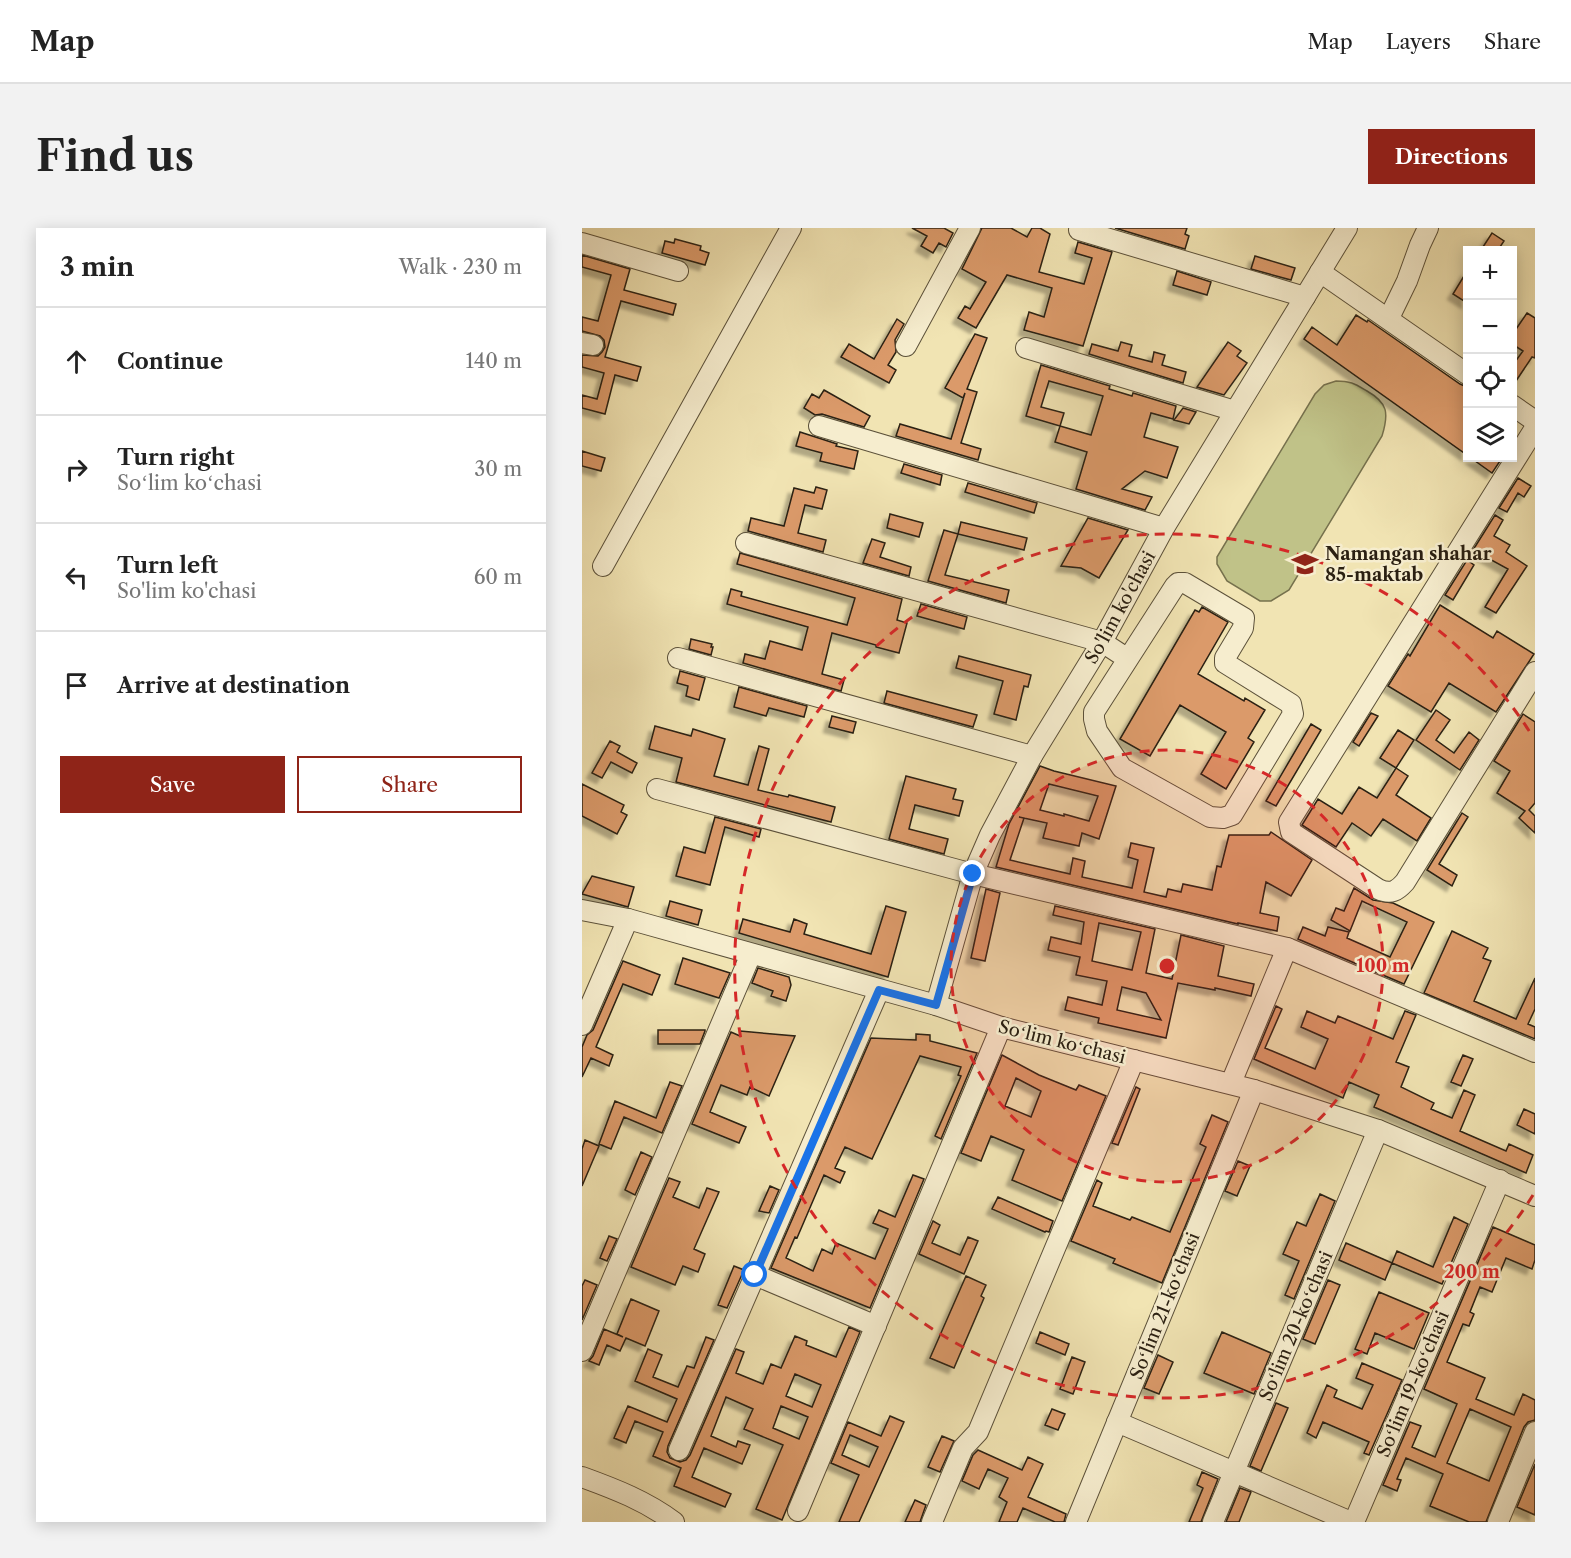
<!DOCTYPE html>
<meta charset="utf-8">
<style>
body{margin:0;font-family:"Libre Caslon Text",serif;background:#f2f2f2;color:#222}
.controls{position:absolute;right:18px;top:18px;display:grid;overflow:hidden;border-radius:0px;box-shadow:0 3px 15px #0003}
.controls button{width:54px;height:54px;display:grid;place-items:center;padding:0;border:0;border-bottom:2px solid #e0e0e0;background:#fff;color:#222;font:30px sans-serif}
.stop{position:absolute;width:18px;height:18px;margin:-14px;border:4px solid #1a73e8;border-radius:50%;background:#fff}
.stop.end{background:#1a73e8;border-color:#fff;box-shadow:0 2px 6px #0008}
.list{margin:0;padding:0;list-style:none}
h2{display:flex;justify-content:space-between;align-items:center;height:78px;margin:0;padding:0 24px;font-size:26px}
h2 small{font-size:20px;font-weight:400;color:#767676}
.list li{display:grid;grid-template-columns:39px 1fr auto;gap:18px;align-items:center;box-sizing:border-box;height:108px;padding:0 24px;border-top:2px solid #e0e0e0}
.list b{display:block;font-size:22px;white-space:nowrap}
.list p{margin:0;font-size:20px;white-space:nowrap;color:#767676}
.list em{font-size:20px;font-style:normal;color:#767676}
.actions{display:flex;gap:12px;padding:18px 24px}
.actions a{flex:1;padding:14px 0;border:2px solid #8f2418;border-radius:0px;text-align:center;font-size:21px;color:#8f2418}
.actions .main{background:#8f2418;color:#fff}
.icon{flex:none;width:33px;height:33px;fill:none;stroke:currentColor;stroke-width:2;stroke-linecap:round;stroke-linejoin:round}
.map{position:relative;flex:none;width:953px;height:1294px;overflow:hidden;border-radius:0px}
header{display:flex;align-items:center;gap:36px;box-sizing:border-box;height:84px;padding:0 30px;background:#fff;border-bottom:2px solid #e0e0e0}
header strong{font-size:28px}
nav{display:flex;gap:33px;margin-inline-start:auto;font-size:21px}
.intro{display:flex;align-items:center;justify-content:space-between;box-sizing:border-box;height:144px;padding:0 36px}
h1{margin:0;font-size:42px}
.button{padding:15px 27px;border-radius:0px;background:#8f2418;color:#fff;font-size:21px;font-weight:700}
main{display:flex;gap:36px;padding:0 36px}
aside{flex:1;background:#fff;border-radius:0px;box-shadow:0 3px 15px #0003}
.map>svg:first-child{display:block}
.green{fill:#c0c288;stroke:#76714d;stroke-width:1.5}
.building{fill:#db9a6b;stroke:#2b2012;stroke-width:1.5;fill-rule:evenodd;filter:url(#shadow)}
.lines{fill:none;stroke-linecap:round;stroke-linejoin:round}
.minor-casing{stroke:#5c513a;stroke-width:22}
.minor{stroke:#f6edce;stroke-width:20}
.route{stroke:#1a73e8;stroke-width:8}
.ring{fill:none;stroke:#d62828;stroke-width:3;stroke-dasharray:10 8}
.labels{text-anchor:middle;stroke-width:5;stroke-linejoin:round;paint-order:stroke}
.poi-label{font-size:18px;font-weight:bold;fill:#2b2012;stroke:#f6edce;text-anchor:start}
.street-label{font-size:18px;fill:#2b2012;stroke:#f6edce}
.centre{fill:#d62828;stroke:#f6edce;stroke-width:3}
.ring-label{font-size:18px;text-anchor:middle;font-weight:bold;fill:#d62828;stroke:#f6edce;stroke-width:5;stroke-linejoin:round;paint-order:stroke}
</style>
<header>
<strong>Map</strong>
<nav><a>Map</a><a>Layers</a><a>Share</a></nav>
</header>
<div class="intro"><h1>Find us</h1><a class="button">Directions</a></div>
<main>
<aside>
<h2>3 min<small>Walk · 230 m</small></h2>
<ul class="list">
<li><svg class="icon" aria-label="ahead" viewBox="0 0 24 24"><path d="M12 20V5M6 11l6-6 6 6"/></svg><div><b>Continue</b></div><em>140 m</em></li>
<li><svg class="icon" aria-label="right" viewBox="0 0 24 24"><path d="M7 20v-9h11M14 6l5 5-5 5"/></svg><div><b>Turn right</b><p>Soʻlim koʻchasi</p></div><em>30 m</em></li>
<li><svg class="icon" aria-label="left" viewBox="0 0 24 24"><path d="M17 20v-9H6M10 6l-5 5 5 5"/></svg><div><b>Turn left</b><p>So'lim ko'chasi</p></div><em>60 m</em></li>
<li><svg class="icon" aria-label="arrive" viewBox="0 0 24 24"><path d="M6 21V4h12l-3 4 3 4H6"/></svg><div><b>Arrive at destination</b></div></li>
</ul>
<div class="actions"><a class="main">Save</a><a>Share</a></div>
</aside>
<div class="map">
<svg width="953" height="1294" viewBox="0 0 953 1294">
<defs>
<filter id="shadow"><feDropShadow dx="-5.5" dy="5.5" stdDeviation="1.5" flood-color="#0004"/></filter>
</defs>
<rect width="100%" height="100%" fill="#f1e4b3"/>
<filter id="stains"><feTurbulence type="fractalNoise" baseFrequency=".00333" numOctaves="4"/><feColorMatrix values="0 0 0 0 .2 0 0 0 0 .09 0 0 0 0 .02 0 0 0 .5 -.17"/></filter>
<radialGradient id="worn" r=".72"><stop offset=".6" stop-color="#630" stop-opacity="0"/><stop offset="1" stop-color="#630" stop-opacity=".3"/></radialGradient>
<path class="green" d="M754,153C769,153 773,156 785,163C806,175 807,185 800,208L707,362L689,373H678L645,353L635,336V329L733,166L742,157Z"/>
<path class="building" d="M330,0H362L371,5L364,19L357,15L351,25L339,18L345,8Z
M400,0H429L445,9L450,0H458L468,6L457,44L502,56L510,30L493,25L496,14L530,24L501,118L442,102L447,84L462,89L470,60L425,47L394,100L376,90L383,78L388,81L404,54L380,41Z
M533,0H605L603,6L607,8L603,21Z
M910,5L922,13L916,22H899Z
M93,11L119,18L118,22L127,25L123,37L80,25L83,13L92,15Z
M0,27L48,41L42,62L94,76L91,87L39,73L23,129L59,139L55,153L33,147L23,186L0,180V167L15,171L22,145L0,139V127L16,128L20,124L23,119L22,112L18,108L0,103V89L16,93L29,47L0,39Z
M673,28L713,40L709,52L669,41Z
M595,43L629,54L625,67L591,57Z
M885,43V75L871,66Z
M945,85L953,90V130L950,129L930,159V138L941,123L930,116V107Z
M774,87L785,94L786,92L878,156L885,159V227L722,111L730,99L755,117Z
M315,91L322,96L313,112L314,124L306,137L314,142L307,155L259,129L267,116L292,131Z
M393,106L405,110L385,161L395,164L379,215L399,221L396,232L314,208L318,196L369,211L383,165L381,170L363,160Z
M539,114L550,117L547,128L570,134L572,124L583,127L580,137L604,144L601,155L507,126L510,116L536,123Z
M646,114L659,123L655,128L665,135L642,167L615,159Z
M459,137L528,158L527,161L550,168L551,165L594,178L591,191L569,185L562,209L596,219L585,250L563,243L540,261L570,269L563,282L494,261L505,224L473,214L478,198L444,188ZM467,153L521,168L509,207L478,198L482,185L459,179Z
M242,162L288,188L282,199L240,186L233,187L222,180L230,166L237,170Z
M601,180L614,184L607,196L592,192Z
M218,204L255,216L254,218L276,223L272,241L238,233L240,225L214,218Z
M0,223L23,230L19,243L0,238Z
M889,230H920L910,245Z
M322,236L360,247L358,257L319,245Z
M936,250L949,258L942,269L936,265L925,284L917,280Z
M386,255L455,275L452,285L383,264Z
M234,259L245,262L240,281L223,277L216,305L244,312L241,324L166,303L169,290L202,298L212,260L232,265Z
M308,286L341,295L337,309L305,300Z
M913,287L921,292L912,308L928,317L924,324L945,338L914,385L903,379L926,341L891,322Z
M506,290L546,302L517,350L499,340L479,338Z
M379,294L445,310L442,322L376,306Z
M362,302L376,306L363,347L427,362L424,375L346,353Z
M290,311L303,315L298,329L329,339L327,348L281,335Z
M158,325L320,371L315,392L325,395L317,425L294,419V417L250,405L240,446L262,452L259,463L161,435L163,426L183,431L188,413L220,422L226,399L145,376L149,361L160,364L159,368L265,397L273,370L155,336Z
M885,332L892,337L871,372L863,367Z
M339,376L385,389L382,401L335,388Z
M858,377L911,410L915,403L952,426L914,484L867,455L849,484L806,458L826,426L828,428Z
M620,379L646,394L616,446L662,473L663,470L683,482L666,510L672,514L644,561L619,546L644,504L598,477L568,528L538,511L613,382L617,384Z
M109,411L130,416L129,419H131L129,427L107,421Z
M377,428L449,447L446,459L442,458L434,492L412,486L421,453L374,440Z
M98,443L123,450L117,472L104,468L106,458L95,455Z
M157,459L225,478L222,489L187,480L184,488L152,479Z
M305,463L395,487L391,499L302,475Z
M854,482L868,492L854,512L872,525L887,504L897,512L878,542L834,512Z
M789,485L796,488L777,518L771,514Z
M941,486L953,494V575L947,582L953,588V605L937,590L943,583L915,565L928,543L912,533Z
M250,488L274,494L271,505L247,499Z
M729,496L739,502L694,578L684,573Z
M73,498L109,508L111,501L143,511L132,548L166,557L177,518L187,521L176,562L206,569L207,567L253,579L249,594L94,554L100,530L67,521Z
M816,502L832,512L814,540L798,530Z
M28,513L38,518L35,524L55,535L50,545L29,534L20,550L10,545Z
M458,538L472,543L534,558L517,611L500,605L497,618L461,610L465,595L437,589L442,590L428,632L488,646L491,630L503,633L500,649L550,660L556,632L546,629L549,615L572,620L562,664L584,669L586,661L599,664L601,656L630,662L635,638L639,639L647,607H687L689,604L730,632L709,668L684,654L678,685L697,689L695,703L656,695V696L414,639L427,596ZM467,556L516,568L507,593L482,586V588L458,582Z
M814,540L826,548L814,567L849,590L835,613L801,591L789,608L770,595L754,619L720,597L736,571L760,586L777,559L795,570Z
M324,548L374,561L371,571L381,573L377,588L333,577L327,601L366,611L362,626L307,611Z
M0,556L42,577L39,584L45,587L35,606L0,588Z
M880,585L886,589L857,636L875,647L870,658L845,642Z
M133,589L179,601L177,609L143,599L128,657L94,648L102,619L123,625Z
M10,648L52,659L46,679L0,666Z
M772,660L791,672L811,675L852,694L822,756L716,711L721,699L743,708L746,699L767,704L765,710L808,729L825,694L780,673L768,703L749,692L754,680L762,683Z
M404,661L418,665L403,733L389,730Z
M88,673L120,682L116,697L84,688Z
M304,678L324,684L306,749L157,705L161,691L208,704L212,691L225,696L222,706L289,726Z
M473,678L573,701L564,745L590,751L599,707L642,718L636,748L672,756L669,768L633,760V762L596,755L584,810L516,795L517,790L483,782L486,769L520,777L525,753L494,747L498,729L466,722L469,709L499,716L502,694L471,687ZM517,695L559,704L550,742L510,733ZM540,759L564,765L579,792L535,782Z
M870,703L906,720L901,730L909,733L892,773L934,791L953,750V781L946,796L953,799V811L842,765Z
M101,730L148,745L137,770L93,756Z
M41,733L78,747L70,767L41,756L14,819L31,827L27,838L9,830L0,849V819L5,807L11,802Z
M176,740L207,749L209,757L204,773L189,768L191,763L170,755Z
M694,778L700,781L683,820L733,841L746,811L719,799L725,783L753,795L756,788L811,811L823,783L834,787L814,834L827,839L819,859L852,875L849,881L870,890L882,862L893,867L878,903L924,923L927,916L951,927L944,945L792,879L797,867L767,854L761,870L672,831Z
M76,802H123V803L118,816H76Z
M158,803L213,808L187,868L168,859L165,867L139,857L128,884L164,899L157,915L110,896L149,804L158,808Z
M334,806L348,807V813L395,825L359,911L353,908L379,848L376,847L379,839L338,828L290,931L263,919L253,940L263,944L258,955L242,947L215,1010L213,1009L204,1030L231,1043L240,1021L250,1026L254,1015L293,1031L306,1001L291,995L297,982L313,989L331,947L342,951L288,1080L189,1040L289,810L334,812Z
M420,827L457,847L494,862L497,857L524,868L480,973L430,952L442,922L409,908L399,933L379,925ZM434,850L459,863L449,889L423,878Z
M881,827L891,831L879,858L869,854Z
M88,854L100,858L80,905L42,889L29,921L17,916L33,873L74,890Z
M554,859L558,861L536,917L530,915Z
M942,881L953,886V906L935,897Z
M630,887L646,894L580,1055L531,1035L533,1031L489,1013L515,952L520,955L511,978L548,992L550,989L588,1004L624,919L618,916Z
M3,912L17,918L0,958V921Z
M59,924L70,929L53,967L43,962Z
M656,933L668,938L655,968L643,963Z
M87,950L98,954L91,969L117,980L125,960L137,964L112,1021L123,1026L116,1044L101,1038L93,1057L49,1039Z
M188,958L197,962L187,985L177,983Z
M738,966L753,973L712,1071L703,1067L717,1033L701,1026L715,994L724,998Z
M416,969L471,993L467,1004L464,1003L463,1004L410,981Z
M872,989L886,996L860,1056L810,1035L815,1023L851,1039Z
M351,993L358,997L350,1015L378,1027L386,1009L396,1013L382,1046L337,1026Z
M911,999L953,1017V1032L950,1041L924,1030L910,1064L898,1059L888,1084L892,1086L887,1098L881,1096L865,1134L903,1150L894,1171L932,1187L941,1166L953,1172V1192L946,1194L942,1199L904,1294H887L848,1278L861,1246L824,1230L815,1251L819,1252L815,1263L801,1257L828,1194L839,1198L830,1219L853,1229L875,1176L842,1161ZM888,1181L929,1199L907,1253L865,1235Z
M27,1008L35,1011L25,1033L18,1030Z
M764,1015L810,1035L803,1052L757,1032Z
M152,1038L162,1042L145,1080L136,1077Z
M384,1048L404,1057L399,1068L402,1070L372,1140L348,1130Z
M3,1052L15,1057L0,1092V1058Z
M746,1052L758,1057L733,1116L721,1111Z
M797,1064L847,1085L832,1121L793,1105L785,1126L773,1121Z
M49,1071L77,1083L63,1118L44,1110L38,1123L25,1117L17,1137L7,1133L11,1128L22,1101L41,1109L35,1106Z
M267,1099L278,1104L200,1292L174,1281L201,1217L162,1201L171,1181L144,1169L129,1208L154,1219L156,1213L168,1217L160,1236L122,1220L110,1249L149,1266L143,1279L92,1258L99,1240L71,1228L81,1204L53,1193L44,1215L32,1210L46,1178L85,1194L95,1171L53,1153L66,1121L80,1127L71,1149L96,1159L105,1138L112,1140L124,1109L132,1112L86,1218L85,1224L88,1230L98,1234L104,1232L108,1227L154,1121L162,1124L154,1145L181,1156L189,1136L199,1140L213,1108L225,1113L224,1117L254,1129ZM213,1146L239,1157L230,1179L204,1168ZM199,1178L226,1189L217,1211L191,1200Z
M458,1104L487,1116L483,1127L454,1115Z
M640,1104L689,1125L672,1166L622,1145Z
M576,1127L591,1134L577,1166L562,1160Z
M490,1129L503,1134L491,1166L478,1161Z
M780,1135L820,1152L787,1227L782,1225L787,1214L741,1194L734,1210L725,1205L745,1157L755,1162L752,1169L780,1181L791,1157L774,1150Z
M694,1175L706,1180L679,1243L668,1238Z
M470,1181L483,1186L476,1202L463,1197Z
M308,1188L322,1194L277,1294H257L277,1247L249,1235L266,1194L299,1208ZM268,1207L296,1219L287,1239L260,1227Z
M360,1208L372,1213L358,1244L346,1239Z
M396,1222L440,1242L446,1229L461,1236L446,1269L484,1286L482,1294H473L441,1280L435,1294H417L425,1274L417,1269L426,1250L406,1241L397,1261L380,1253L391,1227Z
M953,1236V1287L935,1279Z
M620,1244L636,1251L619,1294H607L621,1260L615,1257Z
M658,1260L669,1264L657,1294H644Z
M333,1272L344,1277L338,1294H323Z"/>
<g class="lines">
<g class="minor-casing">
<g id="minor">
<path d="M497,2L723,69"/>
<path d="M0,15L96,43"/>
<path d="M738,44L885,146"/>
<path d="M807,90L825,53L838,17L846,0"/>
<path d="M0,115L11,117"/>
<path d="M324,118L388,0"/>
<path d="M444,120L653,183"/>
<path d="M930,177L953,193"/>
<path d="M237,198L582,300"/>
<path d="M953,200L707,594L709,604L796,661C809,667 815,663 823,654L953,444"/>
<path d="M164,315L520,414L546,431L593,358L596,355H603L662,390L661,400L643,430V435L709,476L711,486L650,587L641,590L628,589L540,540L515,503L512,491V484L546,431"/>
<path d="M21,338L209,0"/>
<path d="M96,430L450,528"/>
<path d="M75,561L391,646L705,720"/>
<path d="M0,682L46,691L354,777L419,799L672,862L796,902L953,968"/>
<path id="s1" d="M354,777L391,646L408,607L450,528L520,414L582,300L765,0"/>
<path d="M0,797L46,691"/>
<path d="M649,855L705,720L953,824"/>
<path d="M173,1047L294,1098"/>
<path d="M0,1123L169,726"/>
<path d="M535,1194L769,1294"/>
<path d="M97,1222L297,762"/>
<path d="M0,1249C33,1261 64,1273 92,1294"/>
<path d="M216,1283L419,799"/>
<path d="M350,1294L381,1220L396,1204L552,832"/>
<path d="M494,1294L672,862"/>
<path d="M631,1294L796,902"/>
<path d="M772,1294L918,952"/>
<path d="M916,1294L953,1204"/>
</g>
</g>
<use href="#minor" class="minor"/>
</g>
<g class="lines">
<path class="route" d="M173,1047L297,762L354,777L391,646"/>
</g>
<circle cx="585" cy="738" r="216" fill="#d62828" fill-opacity=".12"/>
<g class="ring">
<circle cx="585" cy="738" r="216"/>
<path d="M951 967A432 432 0 1 1 951 509"/>
</g>
<defs>
<g id="school-bare" transform="scale(2.07)"><path d="M0-5L7-2L0 1L-7-2ZM-4 1L0 2.5L4 1V4Q0 6-4 4Z" fill="#8f2418" stroke="#f6edce" stroke-width="2.5" paint-order="stroke"/></g>
</defs>
<g fill-rule="evenodd">
<use href="#school-bare" x="723" y="336"/>
</g>
<g class="labels">
<g class="poi-label">
<text x="743" y="332">Namangan shahar<tspan x="743" dy="21">85-maktab</tspan></text>
</g>
<g class="street-label">
<text dy="6" stroke="none"><textPath href="#s1" startOffset="441">So'lim ko'chasi</textPath></text>
<text transform="translate(480 814) rotate(14)" y="6">Soʻlim koʻchasi</text>
<text transform="translate(583 1078) rotate(-68)" y="6">Soʻlim 21-koʻchasi</text>
<text transform="translate(714 1098) rotate(-67)" y="6">Soʻlim 20-koʻchasi</text>
<text transform="translate(831 1156) rotate(-67)" y="6">Soʻlim 19-koʻchasi</text>
</g>
</g>
<circle cx="585" cy="738" r="9" class="centre"/>
<g class="ring-label">
<text x="801" y="744">100 m</text>
<text x="890" y="1050">200 m</text>
</g>
<rect width="100%" height="100%" filter="url(#stains)"/>
<rect width="100%" height="100%" fill="url(#worn)"/>
</svg>
<div class="controls">
<button>+</button>
<button>−</button>
<button><svg class="icon" aria-label="locate" viewBox="0 0 24 24"><circle cx="12" cy="12" r="6"/><path d="M12 2v4M12 18v4M2 12h4M18 12h4"/></svg></button>
<button><svg class="icon" aria-label="layers" viewBox="0 0 24 24"><path d="M12 4l9 5-9 5-9-5zM3 14l9 5 9-5"/></svg></button>
</div>
<div class="stop" style="left:173px;top:1047px"></div>
<div class="stop end" style="left:391px;top:646px"></div>
</div>
</main>
